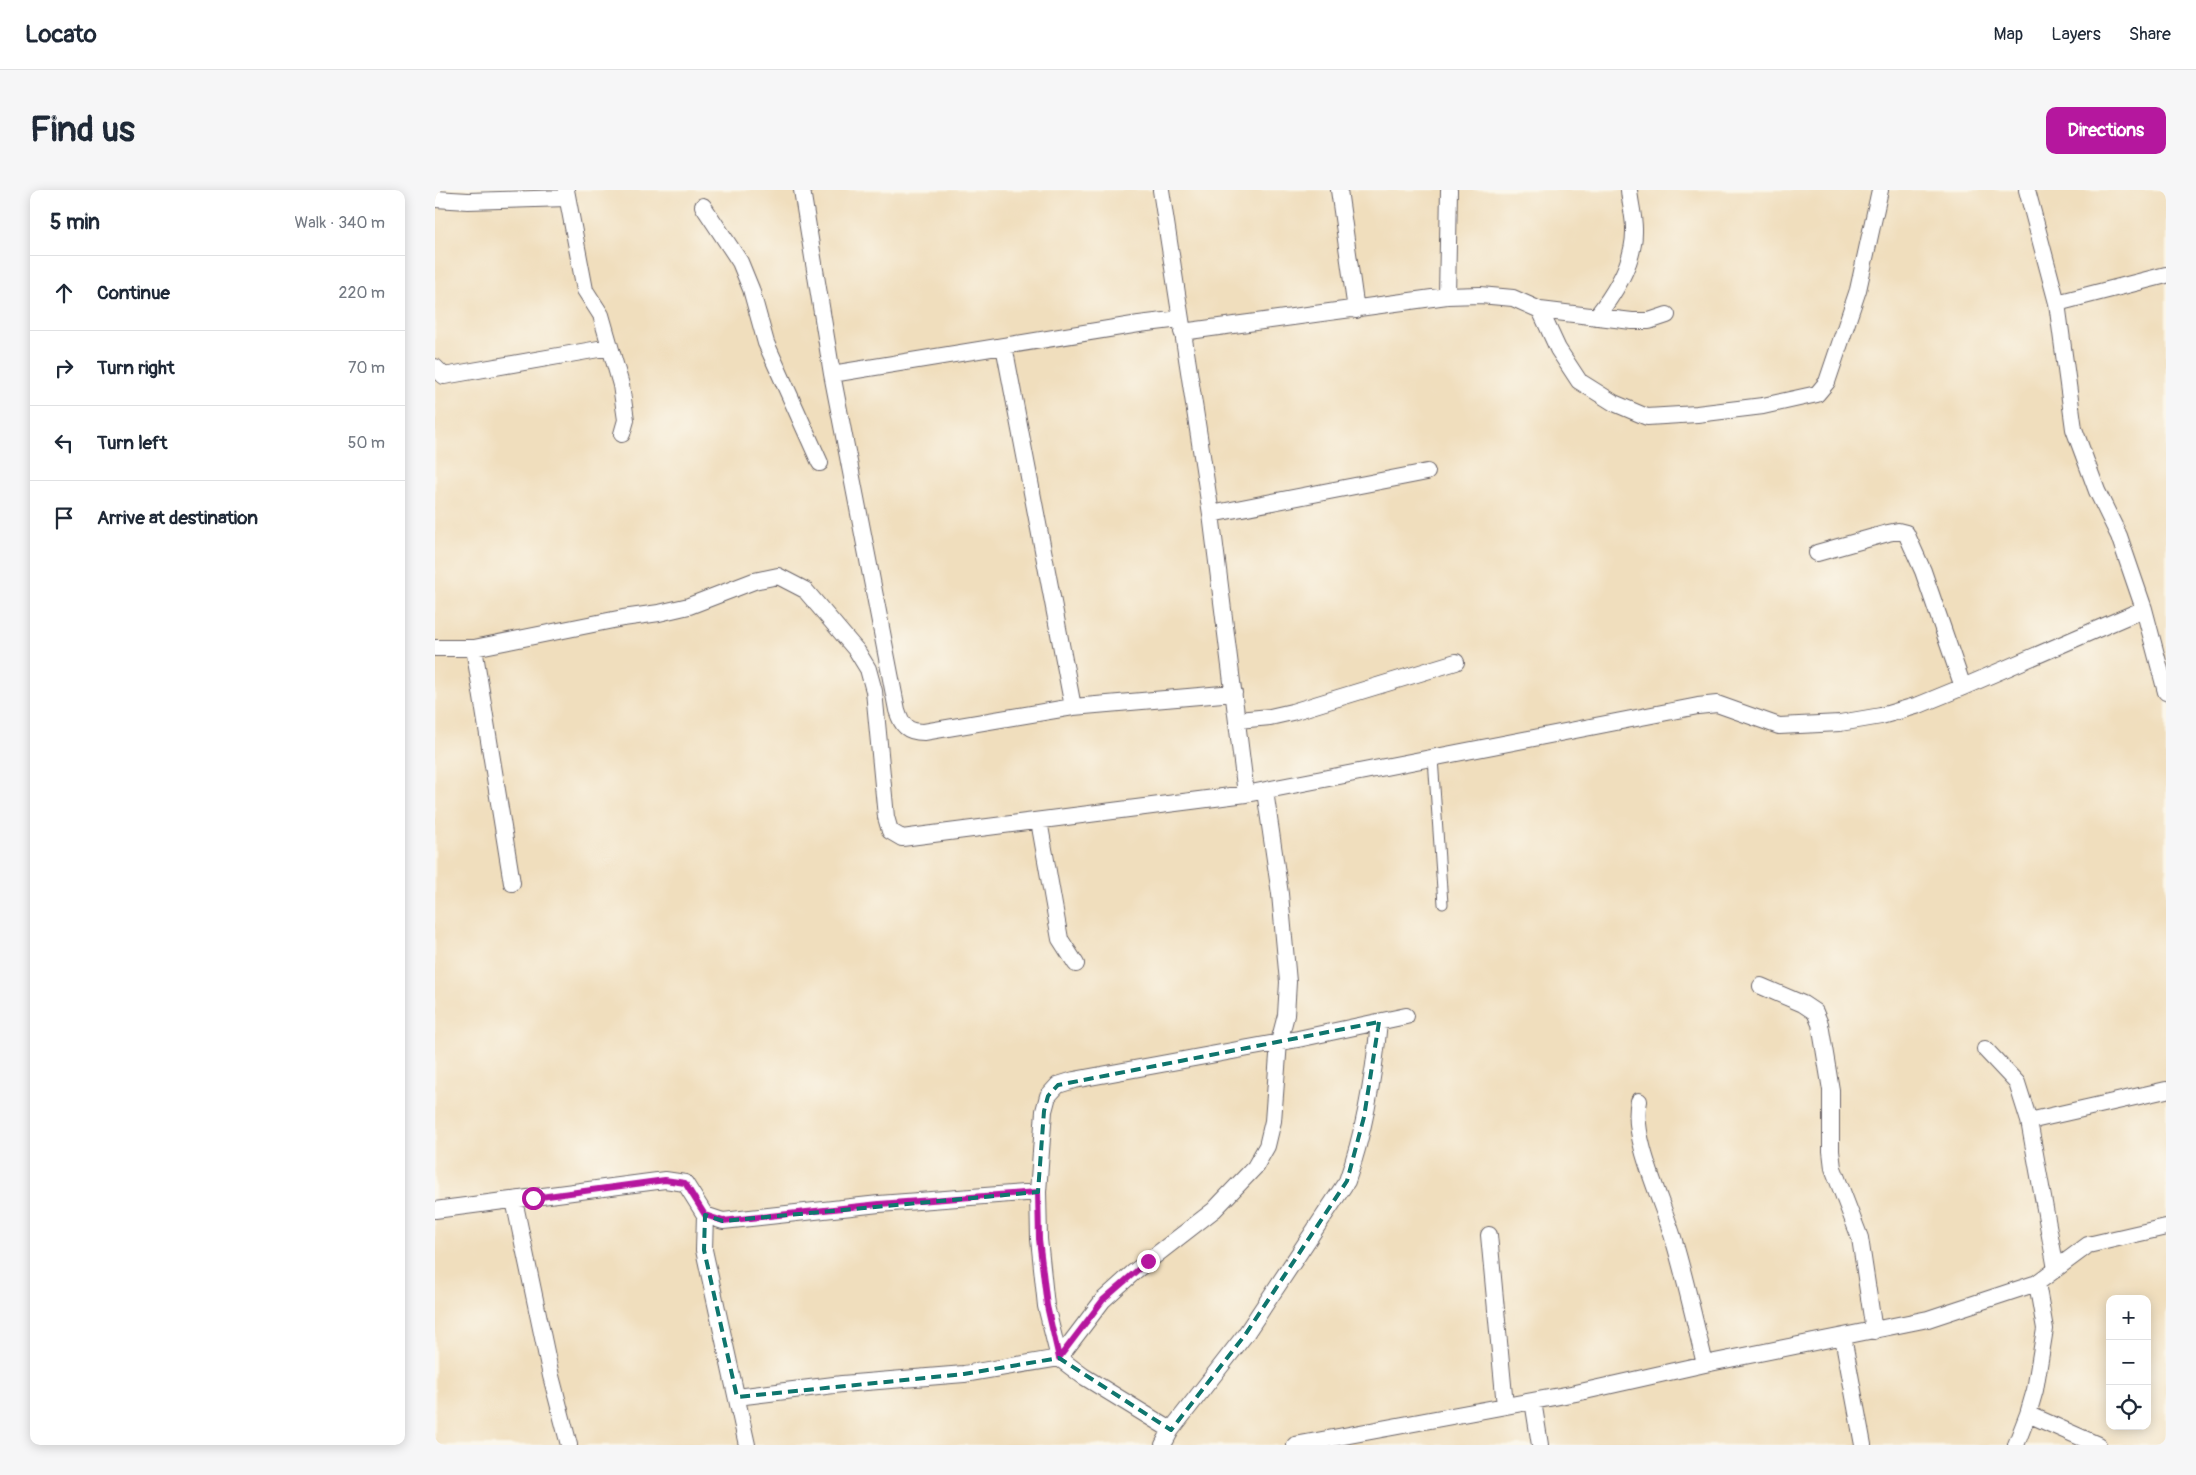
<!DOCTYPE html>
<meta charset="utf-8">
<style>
body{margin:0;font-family:Pangolin,sans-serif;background:#f6f6f7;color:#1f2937}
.controls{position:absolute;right:15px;bottom:15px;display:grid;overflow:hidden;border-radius:10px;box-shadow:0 2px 12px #0003}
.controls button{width:45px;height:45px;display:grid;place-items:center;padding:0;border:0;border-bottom:1px solid #e0e1e3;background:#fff;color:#1f2937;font:25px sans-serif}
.stop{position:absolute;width:15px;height:15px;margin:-11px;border:4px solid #b5179e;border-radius:50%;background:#fff}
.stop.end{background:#b5179e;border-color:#fff;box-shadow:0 1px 5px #0008}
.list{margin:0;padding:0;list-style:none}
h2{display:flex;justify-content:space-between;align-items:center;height:65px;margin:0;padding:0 20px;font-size:21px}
h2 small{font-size:16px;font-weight:400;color:#747a83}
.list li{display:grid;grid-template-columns:32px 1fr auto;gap:15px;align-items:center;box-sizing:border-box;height:75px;padding:0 20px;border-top:1px solid #e0e1e3}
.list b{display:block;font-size:19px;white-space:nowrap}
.list em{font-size:16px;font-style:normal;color:#747a83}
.icon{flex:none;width:28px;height:28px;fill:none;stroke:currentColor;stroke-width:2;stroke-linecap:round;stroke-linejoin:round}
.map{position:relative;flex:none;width:1731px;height:1255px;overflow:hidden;border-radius:10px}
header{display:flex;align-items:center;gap:30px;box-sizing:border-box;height:70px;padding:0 25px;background:#fff;border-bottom:1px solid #e0e1e3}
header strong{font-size:24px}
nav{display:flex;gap:28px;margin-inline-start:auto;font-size:18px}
.intro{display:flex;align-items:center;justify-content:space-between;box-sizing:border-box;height:120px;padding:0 30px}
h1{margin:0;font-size:35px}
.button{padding:12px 22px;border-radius:10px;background:#b5179e;color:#fff;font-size:18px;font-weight:700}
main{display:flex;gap:30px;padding:0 30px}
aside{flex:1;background:#fff;border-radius:10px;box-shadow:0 2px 12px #0003}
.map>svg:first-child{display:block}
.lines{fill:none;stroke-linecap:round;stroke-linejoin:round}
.service-casing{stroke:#6a6468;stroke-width:11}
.minor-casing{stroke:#6a6468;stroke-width:18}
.service{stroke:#fff;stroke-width:9}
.minor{stroke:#fff;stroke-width:16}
.route{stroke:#b5179e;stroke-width:6}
.marked{fill:none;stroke:#0f766e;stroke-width:4;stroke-dasharray:10 6;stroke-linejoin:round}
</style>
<header>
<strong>Locato</strong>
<nav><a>Map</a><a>Layers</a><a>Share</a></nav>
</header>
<div class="intro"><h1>Find us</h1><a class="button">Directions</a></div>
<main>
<aside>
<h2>5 min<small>Walk · 340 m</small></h2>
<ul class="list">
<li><svg class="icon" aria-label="ahead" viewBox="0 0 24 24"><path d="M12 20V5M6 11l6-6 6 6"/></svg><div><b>Continue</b></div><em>220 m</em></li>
<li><svg class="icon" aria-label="right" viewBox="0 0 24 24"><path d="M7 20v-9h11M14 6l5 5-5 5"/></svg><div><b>Turn right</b></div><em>70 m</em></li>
<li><svg class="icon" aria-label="left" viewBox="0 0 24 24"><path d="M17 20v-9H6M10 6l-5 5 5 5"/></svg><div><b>Turn left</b></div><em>50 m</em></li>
<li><svg class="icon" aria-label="arrive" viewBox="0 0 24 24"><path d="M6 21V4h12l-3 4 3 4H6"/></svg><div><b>Arrive at destination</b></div></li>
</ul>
</aside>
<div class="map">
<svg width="1731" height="1255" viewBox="0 0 1731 1255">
<rect width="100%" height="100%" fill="#fbf7ec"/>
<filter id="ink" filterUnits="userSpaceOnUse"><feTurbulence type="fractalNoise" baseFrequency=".02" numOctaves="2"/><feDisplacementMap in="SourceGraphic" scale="10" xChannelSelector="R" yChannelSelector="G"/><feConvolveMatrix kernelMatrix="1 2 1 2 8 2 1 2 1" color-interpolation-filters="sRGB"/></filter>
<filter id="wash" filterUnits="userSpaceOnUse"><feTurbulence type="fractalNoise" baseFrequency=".0096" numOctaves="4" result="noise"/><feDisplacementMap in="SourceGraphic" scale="20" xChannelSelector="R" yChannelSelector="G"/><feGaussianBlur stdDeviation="1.12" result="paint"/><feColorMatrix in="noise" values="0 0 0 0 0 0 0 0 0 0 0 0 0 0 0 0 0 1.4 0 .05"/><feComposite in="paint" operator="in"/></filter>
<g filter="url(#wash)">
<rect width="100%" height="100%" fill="#f0debd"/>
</g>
<g filter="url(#ink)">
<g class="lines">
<g class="service-casing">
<path id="service" d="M998,568L1008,714"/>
</g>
<g class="minor-casing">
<path id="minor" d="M131,0L150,100L166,125L186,195L191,230L187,244
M367,0L397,184L462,520C467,536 472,542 489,542L638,517L799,503
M726,0L776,324L811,604
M904,0L921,120
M1592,0L1622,113L1639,239L1662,301L1684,346L1709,419L1731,502
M0,9L33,11L132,8
M268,16L305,72L316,99L331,153L385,273
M1012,106L1014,0
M1622,113L1731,85
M1105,120L1123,159L1144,191L1179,213L1212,227L1262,224L1328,216L1382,204L1392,192L1423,100L1445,0
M1161,127C1180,103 1200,71 1199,39C1199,26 1195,13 1194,0
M747,142L1012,106L1045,105L1078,108L1105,120L1197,131H1214L1232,125
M569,156L638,517
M0,177L9,186L175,157
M397,184L704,134L745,129
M776,324L992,282
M1382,363L1453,343L1463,341L1471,343L1488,381L1528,497
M0,458H39L188,428L224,423L254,416L319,391L343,386L370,400L422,461L433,479L439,501L451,627L455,641L467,648L811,604L1263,516L1282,514L1344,536L1405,533L1446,526L1484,515L1528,497L1709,419
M39,458L77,693
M803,530L835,527L857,522L1021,472
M604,631L625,749L641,774
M1326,796L1368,814L1380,822L1385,834L1396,900V961L1398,978L1425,1048L1439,1141
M1550,859L1582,893L1594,931L1621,1079
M1204,911C1195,948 1229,1014 1239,1051C1251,1091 1260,1133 1270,1174
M1594,931L1731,900
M79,1010L116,1186L134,1255
M0,1020L230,990L250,993L270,1025L288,1031L444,1014L603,1002
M270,1025L269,1060L312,1255
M1054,1045L1070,1216
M1408,1147L1428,1255
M302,1207L407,1194L529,1184L624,1168L668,1110L699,1082L779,1020L820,977L832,956L838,931L844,852L851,825L853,792L845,704L830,601
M1098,1211L1105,1255
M1593,1224L1663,1255
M736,1240L648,1186L624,1168L611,1116L604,1049L603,1002L609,921L613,906L623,895L639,890L863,849L971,826
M728,1255L736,1240L810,1145L912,991C930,940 939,885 944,832
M860,1255L1141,1203L1270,1174L1493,1129L1602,1093L1653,1055L1731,1037
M1581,1255L1593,1224L1600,1200L1610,1139L1602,1093"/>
</g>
<use href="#service" class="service"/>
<use href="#minor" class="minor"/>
</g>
</g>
<g class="lines" filter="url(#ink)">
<path class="route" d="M98,1008L230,990L250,993L270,1025L288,1031L444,1014L603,1002L604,1049L612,1116L624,1168L668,1110L713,1071"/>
</g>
<path class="marked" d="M944,832L929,927L912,991L810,1145L736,1240L624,1168L529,1184L302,1207L269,1060L270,1025L288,1031L603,1002L609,921L613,906L623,895Z"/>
</svg>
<div class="controls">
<button>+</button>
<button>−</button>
<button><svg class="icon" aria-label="locate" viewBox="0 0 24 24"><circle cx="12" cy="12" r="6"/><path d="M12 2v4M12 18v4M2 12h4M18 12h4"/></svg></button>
</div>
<div class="stop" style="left:98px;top:1008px"></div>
<div class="stop end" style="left:713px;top:1071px"></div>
</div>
</main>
